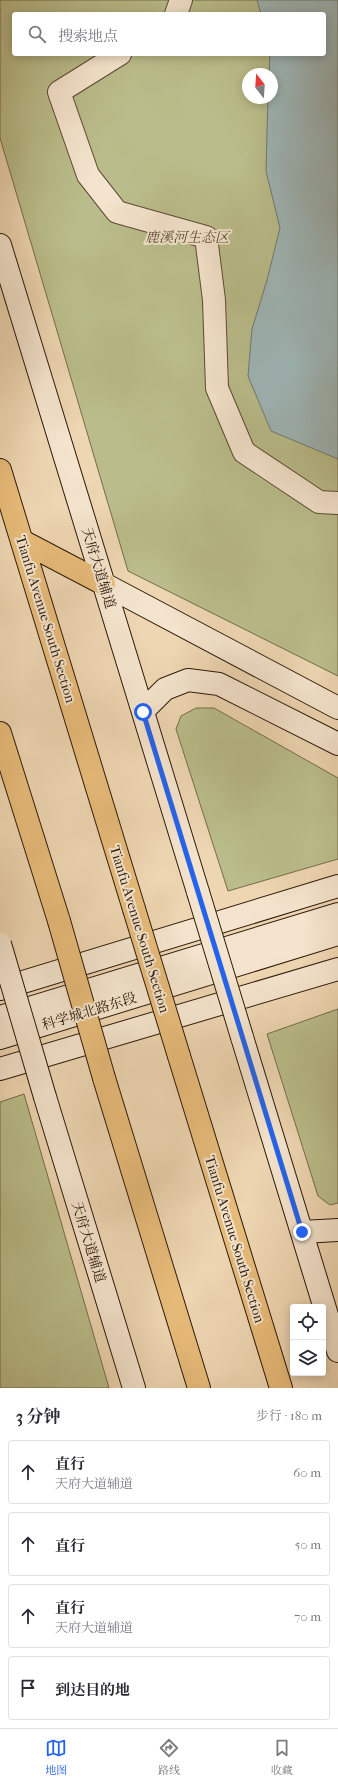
<!DOCTYPE html>
<html lang="zh">
<meta charset="utf-8">
<style>
body{margin:0;font-family:"IM FELL French Canon","Noto Serif SC",serif;background:#f2f2f3;color:#2b2b33}
.controls{position:absolute;right:12px;bottom:12px;display:grid;overflow:hidden;border-radius:4px;box-shadow:0 2px 10px #0003}
.controls button{width:36px;height:36px;display:grid;place-items:center;padding:0;border:0;border-bottom:1px solid #e1e1e2;background:#fff;color:#2b2b33;font:20px sans-serif}
.compass{position:absolute;left:242px;top:68px;width:36px;height:36px;border-radius:50%;background:#fff;box-shadow:0 2px 10px #0003;rotate:343deg}
.stop{position:absolute;width:12px;height:12px;margin:-9px;border:3px solid #2563eb;border-radius:50%;background:#fff}
.stop.end{background:#2563eb;border-color:#fff;box-shadow:0 1px 4px #0008}
.list{margin:0;padding:0;list-style:none}
h2{display:flex;justify-content:space-between;align-items:center;height:52px;margin:0;padding:0 16px;font-size:17px}
h2 small{font-size:13px;font-weight:400;color:#7c7c81}
.list li{display:grid;grid-template-columns:26px 1fr auto;gap:12px;align-items:center;box-sizing:border-box;height:64px;margin:0 8px 8px;padding:0 8px;border:1px solid #e1e1e2;border-radius:4px}
.list b{display:block;font-size:15px;white-space:nowrap}
.list p{margin:0;font-size:13px;white-space:nowrap;color:#7c7c81}
.list em{font-size:13px;font-style:normal;color:#7c7c81}
.icon{flex:none;width:22px;height:22px;fill:none;stroke:currentColor;stroke-width:2;stroke-linecap:round;stroke-linejoin:round}
.map{position:relative;flex:none;width:338px;height:1388px;overflow:hidden}
.search{position:absolute;background:#fff;box-shadow:0 2px 10px #0003;left:12px;right:12px;top:12px;height:44px;display:flex;align-items:center;gap:10px;box-sizing:border-box;padding:0 14px;border-radius:4px;color:#7c7c81;font-size:15px}
.sheet{height:340px;background:#fff}
nav{display:flex;justify-content:space-around;align-items:center;box-sizing:border-box;height:56px;border-top:1px solid #e1e1e2;background:#fff;font-size:11px;color:#7c7c81}
nav a{display:grid;justify-items:center;gap:2px}
nav .on{color:#2563eb}
.map>svg:first-child{display:block}
.green{fill:#babd8b;stroke:#746c4a;fill-rule:evenodd}
.water{fill:#9eb6b7;stroke:#717871}
.lines{fill:none;stroke-linecap:round;stroke-linejoin:round}
.street-casing{stroke:#5d4933;stroke-width:24}
.secondary-casing{stroke:#2d1a09;stroke-width:24}
.highway-casing{stroke:#2d1a09;stroke-width:24}
.street{stroke:#f4e4cd;stroke-width:22}
.secondary{stroke:#f4e4cd;stroke-width:22}
.highway{stroke:#e7bb79;stroke-width:22}
.secondary-bridge-casing{stroke:#2d1a09;stroke-width:24;stroke-linecap:butt}
.highway-bridge-casing{stroke:#2d1a09;stroke-width:24;stroke-linecap:butt}
.secondary-bridge{stroke:#f4e4cd;stroke-width:22}
.highway-bridge{stroke:#e7bb79;stroke-width:22}
.route{stroke:#2563eb;stroke-width:5}
.labels{text-anchor:middle;stroke-width:4;stroke-linejoin:round;paint-order:stroke}
.park-label{font-size:14px;font-style:italic;fill:#574b30;stroke:#f4e4cd}
.street-label{font-size:14px;fill:#2d1a09;stroke:#f4e4cd}
</style>
<div class="map">
<svg width="338" height="1388" viewBox="0 0 338 1388">
<rect width="100%" height="100%" fill="#eed6b2"/>
<filter id="stains"><feTurbulence type="fractalNoise" baseFrequency=".005" numOctaves="4"/><feColorMatrix values="0 0 0 0 .2 0 0 0 0 .09 0 0 0 0 .02 0 0 0 .5 -.17"/></filter>
<radialGradient id="worn" r=".72"><stop offset=".6" stop-color="#630" stop-opacity="0"/><stop offset="1" stop-color="#630" stop-opacity=".3"/></radialGradient>
<path class="green" d="M0,0H338V676L128,571L0,138ZM14,14H324V54H14ZM248,74H272V98H248Z
M196,708H214L338,778V859L228,891L176,729L181,716Z
M338,1009V1203L330,1205L318,1196L267,1034Z
M24,1094L109,1388H0V1102Z"/>
<path class="water" d="M257,0H338V459L271,431L248,376L252,329L267,280L280,228L266,171L268,98H272V74H269L270,54H324V14H261Z"/>
<g class="lines">
<g class="street-casing">
<path id="street" d="M176,14L181,0
M120,54L59,92L88,175L117,212L206,237L214,300L217,388L244,452L319,502L338,503"/>
</g>
<g class="secondary-casing">
<path id="secondary" d="M0,245L198,892
M104,584L338,708
M143,711L165,689L188,680L219,684L338,744
M0,989L338,886
M0,1017L338,914
M242,1037L338,1351
M0,1038L338,934
M0,1069L338,969
M45,1097L134,1388
M302,1232L338,1230"/>
</g>
<g class="highway-casing">
<path id="highway" d="M0,470L134,909
M22,541L104,584
M0,733L59,921
M179,1056L281,1388
M104,1078L199,1388"/>
</g>
<use href="#street" class="street"/>
<use href="#secondary" class="secondary"/>
<use href="#highway" class="highway"/>
<g class="secondary-bridge-casing">
<path id="secondary-bridge" d="M198,892L242,1037
M0,944L45,1097"/>
</g>
<g class="highway-bridge-casing">
<path id="highway-bridge" d="M134,909L179,1056
M59,921L104,1078"/>
</g>
<use href="#secondary-bridge" class="secondary-bridge"/>
<use href="#highway-bridge" class="highway-bridge"/>
</g>
<g class="lines">
<path class="route" d="M143,712L302,1232"/>
</g>
<g class="labels">
<g class="park-label">
<text x="187" y="242">鹿溪河生态区</text>
</g>
<g class="street-label">
<text transform="translate(99 568) rotate(73)" y="5">天府大道辅道</text>
<text transform="translate(46 619) rotate(73)" y="5">Tianfu Avenue South Section</text>
<text transform="translate(140 929) rotate(73)" y="5">Tianfu Avenue South Section</text>
<text transform="translate(89 1011) rotate(-17)" y="5">科学城北路东段</text>
<text transform="translate(235 1239) rotate(73)" y="5">Tianfu Avenue South Section</text>
<text transform="translate(89 1242) rotate(73)" y="5">天府大道辅道</text>
</g>
</g>
<rect width="100%" height="100%" filter="url(#stains)"/>
<rect width="100%" height="100%" fill="url(#worn)"/>
</svg>
<div class="controls">
<button><svg class="icon" aria-label="locate" viewBox="0 0 24 24"><circle cx="12" cy="12" r="6"/><path d="M12 2v4M12 18v4M2 12h4M18 12h4"/></svg></button>
<button><svg class="icon" aria-label="layers" viewBox="0 0 24 24"><path d="M12 4l9 5-9 5-9-5zM3 14l9 5 9-5"/></svg></button>
</div>
<svg class="compass" viewBox="-18 -18 36 36"><path d="M0-13l5 13h-10z" fill="#e53935"/><path d="M0 13l5-13h-10z" fill="#7c7c81"/></svg>
<div class="stop" style="left:143px;top:712px"></div>
<div class="stop end" style="left:302px;top:1232px"></div>
<div class="search"><svg class="icon" aria-label="search" viewBox="0 0 24 24"><circle cx="10" cy="10" r="6"/><path d="M15 15l6 6"/></svg>搜索地点</div>
</div>
<section class="sheet">
<h2>3 分钟<small>步行 · 180 m</small></h2>
<ul class="list">
<li><svg class="icon" aria-label="ahead" viewBox="0 0 24 24"><path d="M12 20V5M6 11l6-6 6 6"/></svg><div><b>直行</b><p>天府大道辅道</p></div><em>60 m</em></li>
<li><svg class="icon" aria-label="ahead" viewBox="0 0 24 24"><path d="M12 20V5M6 11l6-6 6 6"/></svg><div><b>直行</b></div><em>50 m</em></li>
<li><svg class="icon" aria-label="ahead" viewBox="0 0 24 24"><path d="M12 20V5M6 11l6-6 6 6"/></svg><div><b>直行</b><p>天府大道辅道</p></div><em>70 m</em></li>
<li><svg class="icon" aria-label="arrive" viewBox="0 0 24 24"><path d="M6 21V4h12l-3 4 3 4H6"/></svg><div><b>到达目的地</b></div></li>
</ul>
</section>
<nav>
<a class="on"><svg class="icon" aria-label="map" viewBox="0 0 24 24"><path d="M3 6l6-2 6 2 6-2v14l-6 2-6-2-6 2zM9 4v14M15 6v14"/></svg>地图</a>
<a><svg class="icon" aria-label="directions" viewBox="0 0 24 24"><path d="M12 3l9 9-9 9-9-9zM9 14v-3h6M13 9l2 2-2 2"/></svg>路线</a>
<a><svg class="icon" aria-label="saved" viewBox="0 0 24 24"><path d="M7 4h10v16l-5-4-5 4z"/></svg>收藏</a>
</nav>
